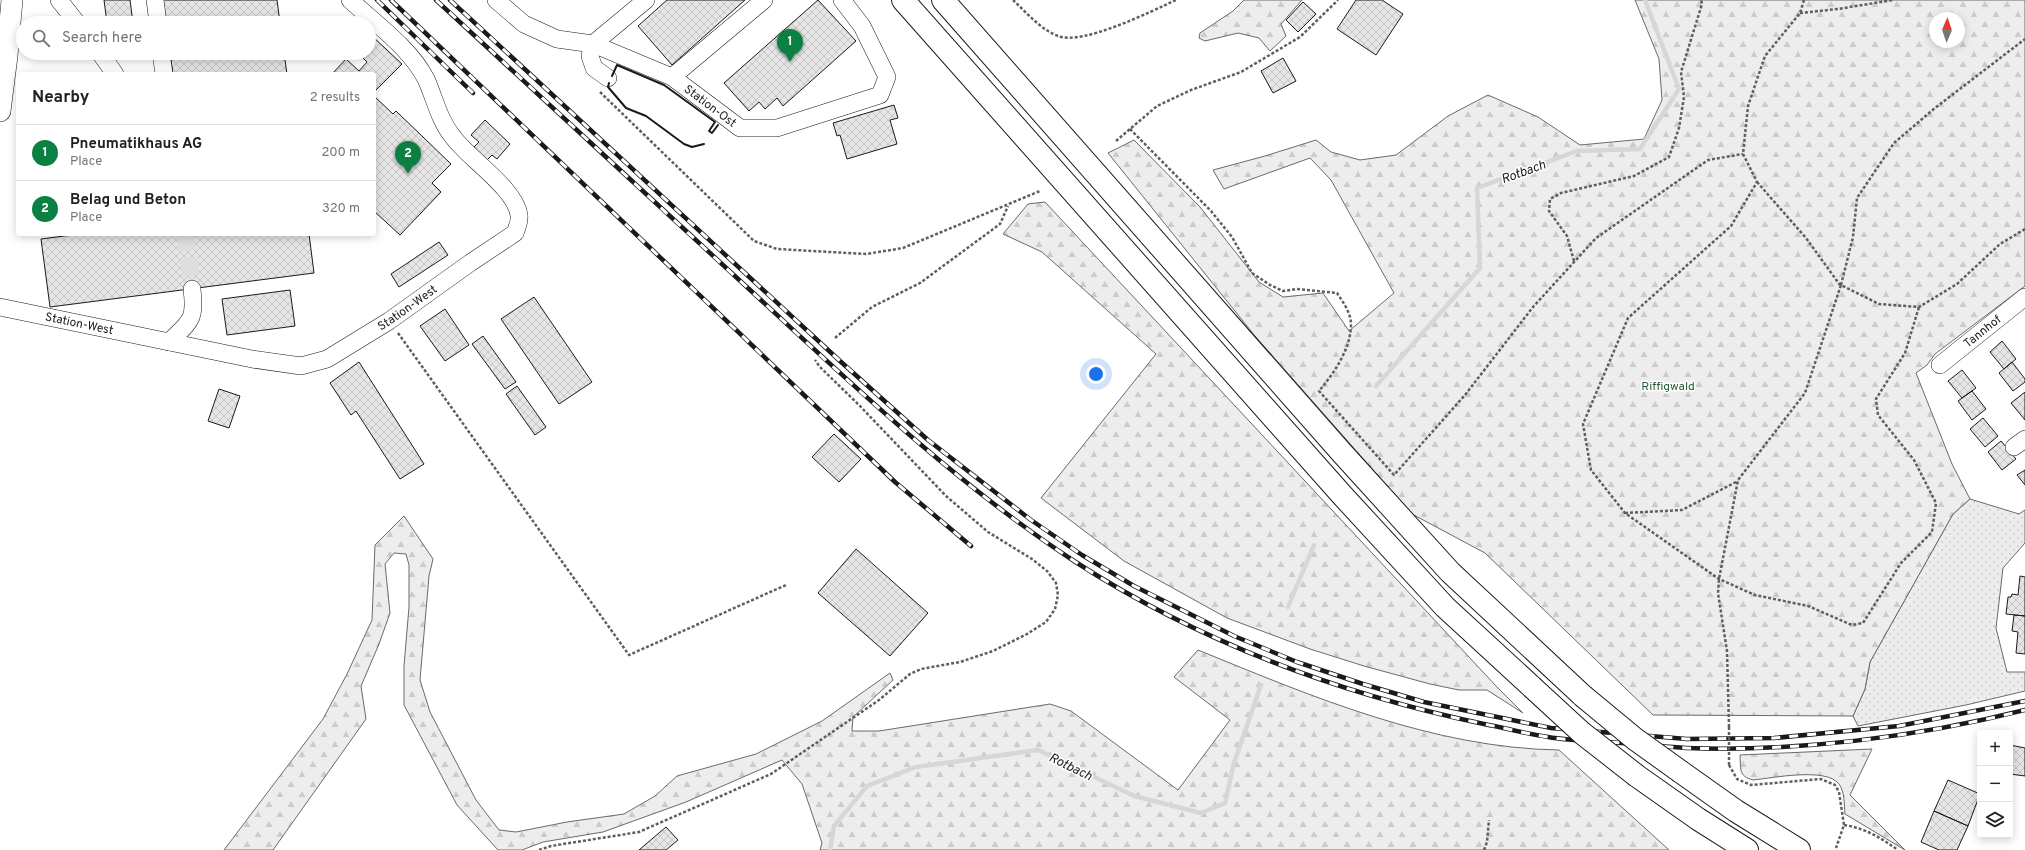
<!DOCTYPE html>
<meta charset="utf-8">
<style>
body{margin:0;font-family:Overpass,sans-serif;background:#f2f2f2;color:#202124}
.controls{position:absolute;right:12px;bottom:12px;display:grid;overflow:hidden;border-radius:4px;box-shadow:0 2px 10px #0003}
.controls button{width:36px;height:36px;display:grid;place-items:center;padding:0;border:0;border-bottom:1px solid #e0e0e0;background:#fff;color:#202124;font:20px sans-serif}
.compass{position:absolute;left:1929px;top:12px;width:36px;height:36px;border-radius:50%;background:#fff;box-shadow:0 2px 10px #0003;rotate:2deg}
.you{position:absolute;left:1096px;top:374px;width:14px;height:14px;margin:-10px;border:3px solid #fff;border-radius:50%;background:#1a73e8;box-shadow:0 0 0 6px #1a73e833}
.badge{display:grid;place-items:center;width:26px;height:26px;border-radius:50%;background:#0b8043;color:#fff;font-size:13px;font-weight:700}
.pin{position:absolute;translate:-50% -33px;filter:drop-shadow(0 1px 2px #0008)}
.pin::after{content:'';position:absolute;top:21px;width:14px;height:12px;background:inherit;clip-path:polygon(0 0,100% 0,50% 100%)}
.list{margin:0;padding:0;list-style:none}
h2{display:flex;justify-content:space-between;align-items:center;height:52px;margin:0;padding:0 16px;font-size:17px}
h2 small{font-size:13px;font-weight:400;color:#757577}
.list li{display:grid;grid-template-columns:26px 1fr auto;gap:12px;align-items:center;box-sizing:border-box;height:56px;padding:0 16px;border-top:1px solid #e0e0e0}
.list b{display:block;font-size:15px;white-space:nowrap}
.list p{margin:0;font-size:13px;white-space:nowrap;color:#757577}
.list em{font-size:13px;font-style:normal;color:#757577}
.icon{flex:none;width:22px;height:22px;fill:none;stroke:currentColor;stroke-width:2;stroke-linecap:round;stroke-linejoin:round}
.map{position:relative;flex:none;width:2025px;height:850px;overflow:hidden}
.search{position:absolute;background:#fff;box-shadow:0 2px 10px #0003;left:16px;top:16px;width:360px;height:44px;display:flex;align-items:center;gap:10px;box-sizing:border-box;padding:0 14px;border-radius:22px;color:#757577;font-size:15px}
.panel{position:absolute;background:#fff;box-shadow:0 2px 10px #0003;left:16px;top:72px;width:360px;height:164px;border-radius:4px}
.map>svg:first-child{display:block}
.grass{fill:url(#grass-dots);stroke:#6a6a6a}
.forest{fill:url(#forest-firs);stroke:#6a6a6a;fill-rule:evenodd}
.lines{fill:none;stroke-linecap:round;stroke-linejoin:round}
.stream{stroke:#d7d7d7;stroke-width:4.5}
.building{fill:url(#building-cross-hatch);stroke:#1a1a1a}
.minor-tunnel{stroke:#ddd;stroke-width:17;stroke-dasharray:17 8;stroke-linecap:butt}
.minor-casing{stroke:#1a1a1a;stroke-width:18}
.major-casing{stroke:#1a1a1a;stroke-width:22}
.highway-casing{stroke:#1a1a1a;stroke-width:24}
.path{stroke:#5f5f5f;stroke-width:2.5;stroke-dasharray:3 2;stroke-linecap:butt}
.minor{stroke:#fff;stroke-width:17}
.major{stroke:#fff;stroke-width:21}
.highway{stroke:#fff;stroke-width:22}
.rail-casing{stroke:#1a1a1a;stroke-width:4.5}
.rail{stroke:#fff;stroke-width:3;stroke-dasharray:9;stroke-linecap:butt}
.highway-bridge-casing{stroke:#1a1a1a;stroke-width:24;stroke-linecap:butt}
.path-bridge{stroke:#5f5f5f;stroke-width:2.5;stroke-dasharray:3 2;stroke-linecap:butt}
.highway-bridge{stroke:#fff;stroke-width:22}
.wall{stroke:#1a1a1a;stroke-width:2}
.labels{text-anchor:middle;stroke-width:3;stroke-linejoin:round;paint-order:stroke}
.street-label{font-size:12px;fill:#1a1a1a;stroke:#fff}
.park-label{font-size:12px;fill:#2b5a34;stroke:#fff}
.water-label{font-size:13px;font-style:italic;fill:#1a1a1a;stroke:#fff}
</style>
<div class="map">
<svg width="2025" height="850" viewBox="0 0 2025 850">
<defs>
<pattern id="grass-dots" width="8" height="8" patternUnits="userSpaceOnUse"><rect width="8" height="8" fill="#ededed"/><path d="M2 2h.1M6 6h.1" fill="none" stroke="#cbcbcb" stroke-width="1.8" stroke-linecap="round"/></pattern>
<pattern id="forest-firs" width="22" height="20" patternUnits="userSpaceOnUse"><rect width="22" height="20" fill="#ededed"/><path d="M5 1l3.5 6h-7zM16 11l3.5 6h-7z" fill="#cbcbcb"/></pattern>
<pattern id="building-cross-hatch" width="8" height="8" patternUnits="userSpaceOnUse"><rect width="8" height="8" fill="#e6e6e6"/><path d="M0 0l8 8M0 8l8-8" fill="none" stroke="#c5c5c5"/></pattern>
</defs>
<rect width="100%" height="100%" fill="#fff"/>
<path class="grass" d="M1970,499L2019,514L2025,510V543L2003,568L1996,628L2007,672H2025V691L1966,705L1858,726L1853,716L1865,689L1870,662L1953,514Z"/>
<path class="forest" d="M1244,0H1302L1281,24L1286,36L1270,51L1259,38L1238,33L1205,41L1199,38L1200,33L1233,11Z
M1635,0H2025V286L1935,354L1927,365L1916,373L1952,464L1970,499L1953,514L1870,662L1865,689L1853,716L1653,715L1485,553L1412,514L1255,336L1108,153L1134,140L1200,207L1259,282L1283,297L1323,293L1349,331L1394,293L1331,180L1310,158L1224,189L1213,170L1265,156L1316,140L1331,152L1360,160L1396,155L1448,116L1488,95L1538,117L1580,145L1644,139L1662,100L1659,59ZM1935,18H1959V42H1935Z
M1045,202L1496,686L1523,713L1487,690H1459L1430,684L1364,666L1310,649L1227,618L1124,561L1041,498L1156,354L1042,252L1003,234L1028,204Z
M404,516L433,559L429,576L420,680L430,712L476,800L499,830L516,832L567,822L624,814L655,796L677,776L756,754L822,721L890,673L893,680L853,717L852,731H879L1050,704L1071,711L1178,790L1230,720L1174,677L1198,650C1313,697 1433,748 1559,750L1669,850H820L822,843L802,784L782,760L686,802L603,832L543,842L522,850H498L457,805L404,705V666L409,607V565L406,554L394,553L385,564L390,613L379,644L361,686L366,719L273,850H224L323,719L347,674L372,620L375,545Z
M1872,749L1850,795L1905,850L1845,814C1844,805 1845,792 1839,784C1826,767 1773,778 1753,780C1738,776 1741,769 1740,755Z"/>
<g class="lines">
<path class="stream" d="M1376,386L1480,268L1477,188L1577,151L1640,149L1679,89L1645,0
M1288,607L1314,545
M830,850L834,826L867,786L916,767L1038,750L1134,796L1201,813L1225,803L1234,763L1261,685"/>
</g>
<path class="building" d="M104,0H130L133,23H107Z
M163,0H277L280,23H166Z
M667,0H745L672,65L638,26Z
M818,0L856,41L783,106L777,98L765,109L759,102L749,111L724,83Z
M1356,0H1382L1403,14L1376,55L1337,29Z
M1303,2L1316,14L1298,32L1286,20Z
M371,35L402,64L374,92V74H332L346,59L359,71L367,62L358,53H369V37Z
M170,53H284L287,74H173Z
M1283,58L1296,81L1273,93L1261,71Z
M374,96L393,114L396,111L451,164L432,183L441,192L400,235L374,211Z
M894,105L898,118L890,120L897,144L847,159L840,135L837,136L833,123Z
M485,120L510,144L497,159L492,155L484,163L471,150L479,142L471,135Z
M80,234H309L314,273L50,307L41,239Z
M439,242L448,255L399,287L391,274Z
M290,290L295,326L227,335L222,299Z
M534,297L592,382L559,404L501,319Z
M445,309L469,345L445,361L420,326Z
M483,336L516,382L505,389L472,344Z
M2002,341L2016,359L2004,369L1990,352Z
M359,362L424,464L400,479L356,411L351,415L330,383Z
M2012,362L2025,379V382L2013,391L1999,373Z
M1962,370L1976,388L1962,398L1948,381Z
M517,386L546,427L535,435L506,394Z
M219,389L240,396L229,428L208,421Z
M1972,391L1986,409L1972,420L1958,401Z
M2025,392V420L2011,403Z
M1983,418L1998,436L1985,447L1970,429Z
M834,434L861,459L839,482L812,457Z
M2001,441L2016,459L2002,470L1988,452Z
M2025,470V485L2017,475Z
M856,549L928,613L890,656L818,593Z
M2020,576L2025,577V616L2006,614L2008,597H2011L2012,594L2018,595Z
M2014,615L2025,616V654L2016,653L2018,632L2012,631Z
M2010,745L2025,748V776L2010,774Z
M1948,780L1980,794L1968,826L1934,811Z
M1934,811L1968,826L1957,850H1939L1921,842Z
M666,827L678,840L666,850H639Z"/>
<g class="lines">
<path class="minor-tunnel" d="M185,234L192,289"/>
<g class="minor-casing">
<g id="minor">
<path d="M59,0L77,23"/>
<path d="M155,0L158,23"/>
<path id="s1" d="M496,0L524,24L557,39L593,44L672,77L740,128H777L880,95L887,77L862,26L842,0"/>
<path d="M100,53L115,74"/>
<path d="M161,53L164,74"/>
<path d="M672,77L764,0"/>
<path d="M608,78L594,68L590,56L593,44L646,0"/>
<path id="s2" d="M0,307L252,359L301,366L327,359L389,321L470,263L515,233C517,228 520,221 519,215C515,188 469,159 453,137C439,120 435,99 426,79C410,48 376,24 350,0"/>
<path d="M169,342C190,321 196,321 192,289"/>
<path id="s3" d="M1940,365L2025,297"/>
<path d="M2014,447L2025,439"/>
</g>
</g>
<g class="major-casing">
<path id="major" d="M0,111L7,56L12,0"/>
</g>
<g class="highway-casing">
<path id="highway" d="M903,0L1342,495L1445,607L1532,687
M943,0L1342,453L1450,572L1583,696
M1681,772L1736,811L1799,850
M1637,776L1698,819L1747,850"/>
</g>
<path class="path" d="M1013,0C1027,13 1040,29 1058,36C1082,46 1152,11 1176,0
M1804,0L1800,13L1765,56L1748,106L1743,154L1757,182L1731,226L1628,318L1583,424L1591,470L1625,513L1719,579L1755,595L1808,606L1852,625L1863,623L1901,563L1932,532L1936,503L1914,460L1878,415L1876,399L1905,353L1919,307
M1800,13L1838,9L1893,0
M600,92L754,241L777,249L866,254L903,248L1040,191
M1130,129L1211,211L1232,237L1252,273L1270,285L1283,291L1297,289L1337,293C1343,302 1351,313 1351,324C1351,349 1334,373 1319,391L1394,475L1465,395L1533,307L1596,238L1708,160L1743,154
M1116,141L1157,106L1191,90L1241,72L1300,37L1338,0
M1757,182L1806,238L1840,285
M1574,261L1567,236L1549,211L1550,199L1561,193L1634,176L1669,157L1679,128L1684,97L1681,72L1702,4L1701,0
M1841,285L1853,237L1857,198L1894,143L1935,108L2025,39
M398,333L629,655L786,585
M835,338L872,307L920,283L1000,224L1008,206
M1625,513L1682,510L1738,481
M1729,727L1727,651L1718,593L1719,579L1738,480L1805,393L1841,285L1879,304L1919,307L1957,284L2000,244L2025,229
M1729,765L1737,779L1751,785L1821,779L1835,785L1839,792L1844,825L1836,848
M1844,825C1865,828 1881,838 1898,850
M539,850L551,846L639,832L771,774L879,700L910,674L921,669L960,662L993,651L1027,634L1046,622L1055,609L1058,595L1056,583L1047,571L1032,559L988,532L946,496L859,405L820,367L815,360
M1484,850L1487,842L1489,820"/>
<use href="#minor" class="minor"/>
<use href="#major" class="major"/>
<use href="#highway" class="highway"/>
<g class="rail-casing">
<path id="rail" d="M377,0L473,93
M391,0L895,482L971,546
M436,0C545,100 653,201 762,301C861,393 961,487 1074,561C1199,642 1340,694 1484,724C1505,728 1527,734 1548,737C1572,741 1597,741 1621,743C1643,744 1665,747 1686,748C1796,752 1918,737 2025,710
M450,0L840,361L928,440L1031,520L1082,555L1134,586L1234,636L1297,662L1363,684L1424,702L1551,728L1687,739L1774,738L1899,726L2025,701"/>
</g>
<use href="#rail" class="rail"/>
<g class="highway-bridge-casing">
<path id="highway-bridge" d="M1532,687L1582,733L1637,776
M1583,696L1635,739L1681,772"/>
</g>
<path class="path-bridge" d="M1729,727V765"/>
<use href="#highway-bridge" class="highway-bridge"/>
<path class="wall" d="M612,76L617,65L664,85L715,122L709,131L712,133L718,125
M609,83L608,87L626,108L646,116L684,144L692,147L704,144"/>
</g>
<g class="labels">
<g class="street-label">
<text dy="4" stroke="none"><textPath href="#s1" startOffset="243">Station-Ost</textPath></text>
<text dy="4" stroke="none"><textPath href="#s2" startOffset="429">Station-West</textPath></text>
<text dy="4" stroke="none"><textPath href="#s2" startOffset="81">Station-West</textPath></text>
<text dy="4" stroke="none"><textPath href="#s3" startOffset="54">Tannhof</textPath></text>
</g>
<g class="park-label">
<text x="1668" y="390">Riffigwald</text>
</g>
<g class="water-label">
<text transform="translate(1523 171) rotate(-20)" y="5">Rotbach</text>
<text transform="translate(1071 766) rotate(26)" y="5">Rotbach</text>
</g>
</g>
</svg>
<div class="controls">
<button>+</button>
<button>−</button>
<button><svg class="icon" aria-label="layers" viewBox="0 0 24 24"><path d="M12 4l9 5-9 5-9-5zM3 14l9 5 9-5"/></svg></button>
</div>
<svg class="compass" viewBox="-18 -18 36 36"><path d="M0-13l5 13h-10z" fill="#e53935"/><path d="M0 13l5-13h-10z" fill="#757577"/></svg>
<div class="you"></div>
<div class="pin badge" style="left:790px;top:62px">1</div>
<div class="pin badge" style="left:408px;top:174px">2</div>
<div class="search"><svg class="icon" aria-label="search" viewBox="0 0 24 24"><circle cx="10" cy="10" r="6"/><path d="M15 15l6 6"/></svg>Search here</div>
<section class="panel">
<h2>Nearby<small>2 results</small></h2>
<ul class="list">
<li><span class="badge">1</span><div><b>Pneumatikhaus AG</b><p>Place</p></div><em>200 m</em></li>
<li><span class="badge">2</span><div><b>Belag und Beton</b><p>Place</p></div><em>320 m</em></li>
</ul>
</section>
</div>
